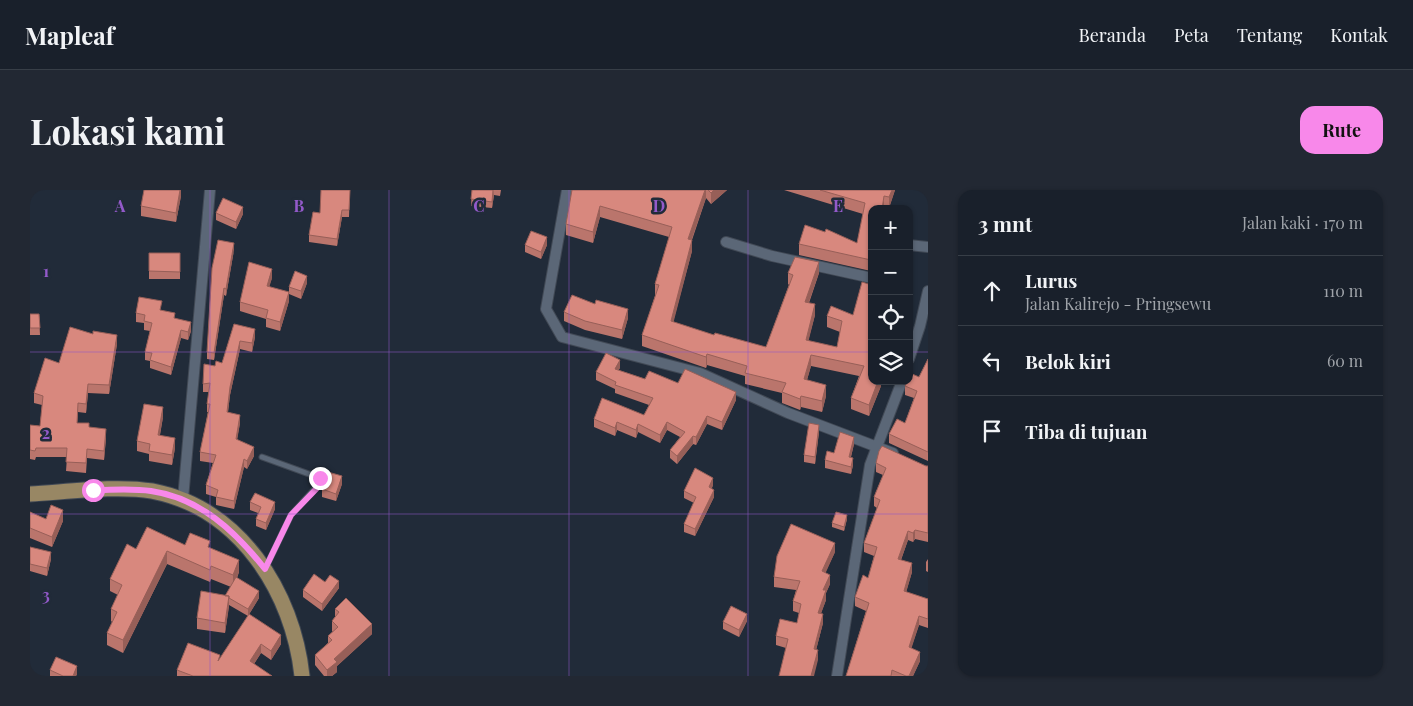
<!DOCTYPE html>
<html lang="id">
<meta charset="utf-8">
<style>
body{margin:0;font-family:"Playfair Display",serif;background:#222833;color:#f1f3f6}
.controls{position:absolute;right:15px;top:15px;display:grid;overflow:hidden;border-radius:10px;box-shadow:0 1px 4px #0004}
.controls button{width:45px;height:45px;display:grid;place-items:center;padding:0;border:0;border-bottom:1px solid #373e47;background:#19202b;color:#f1f3f6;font:25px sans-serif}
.stop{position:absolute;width:15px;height:15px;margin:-11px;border:4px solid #f888ea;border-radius:50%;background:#fff}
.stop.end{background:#f888ea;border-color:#fff;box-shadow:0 1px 5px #0008}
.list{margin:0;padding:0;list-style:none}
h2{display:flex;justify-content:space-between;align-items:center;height:65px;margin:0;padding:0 20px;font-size:21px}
h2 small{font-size:16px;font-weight:400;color:#9fa3a9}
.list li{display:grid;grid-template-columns:32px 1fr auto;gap:15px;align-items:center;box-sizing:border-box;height:70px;padding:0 20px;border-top:1px solid #373e47}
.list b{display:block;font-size:19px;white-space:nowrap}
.list p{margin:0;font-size:16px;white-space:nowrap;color:#9fa3a9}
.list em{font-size:16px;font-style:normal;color:#9fa3a9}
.icon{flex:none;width:28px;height:28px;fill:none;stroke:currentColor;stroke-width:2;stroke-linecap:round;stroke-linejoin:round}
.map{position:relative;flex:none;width:898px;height:486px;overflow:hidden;border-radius:15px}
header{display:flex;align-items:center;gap:30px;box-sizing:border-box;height:70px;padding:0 25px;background:#19202b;border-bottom:1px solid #373e47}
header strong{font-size:24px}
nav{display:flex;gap:28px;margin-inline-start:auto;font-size:18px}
.intro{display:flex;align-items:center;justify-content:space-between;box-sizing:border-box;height:120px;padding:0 30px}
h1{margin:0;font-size:35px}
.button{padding:12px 22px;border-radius:15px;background:#f888ea;color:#111;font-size:18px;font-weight:700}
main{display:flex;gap:30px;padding:0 30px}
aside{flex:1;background:#19202b;border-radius:15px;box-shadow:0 1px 4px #0004}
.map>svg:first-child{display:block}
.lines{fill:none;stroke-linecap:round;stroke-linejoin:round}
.lane-casing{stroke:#414955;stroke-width:7}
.street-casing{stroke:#414955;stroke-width:12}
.primary-casing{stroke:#414955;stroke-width:17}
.lane{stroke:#5b6777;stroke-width:5}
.street{stroke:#5b6777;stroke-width:10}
.primary{stroke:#988764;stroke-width:15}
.wall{fill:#ba756c}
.shaded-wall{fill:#975f58}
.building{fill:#d8887e;stroke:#975f58}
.route{stroke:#f888ea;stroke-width:6}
.grid{fill:none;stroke:#935aca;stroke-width:1;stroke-opacity:0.55}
.grid-label{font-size:16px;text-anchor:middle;font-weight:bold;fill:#935aca;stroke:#212b39;stroke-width:5;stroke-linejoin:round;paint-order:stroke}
</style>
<header>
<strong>Mapleaf</strong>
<nav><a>Beranda</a><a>Peta</a><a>Tentang</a><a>Kontak</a></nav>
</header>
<div class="intro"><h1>Lokasi kami</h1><a class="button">Rute</a></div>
<main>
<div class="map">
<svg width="898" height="486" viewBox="0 0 898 486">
<rect width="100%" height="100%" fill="#212b39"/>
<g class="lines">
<g class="lane-casing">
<path id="lane" d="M232,267L290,288L292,291L261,325L236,377"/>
</g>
<g class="street-casing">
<path id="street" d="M537,0L516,119L532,147L670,183L758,223L863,263
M696,52L742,66L842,88
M879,55L898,57
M879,169L890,136L898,101
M153,309L180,0
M807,486L840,275L872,191"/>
</g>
<g class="primary-casing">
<path id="primary" d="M0,304C36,302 87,295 122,301C210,318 263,402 272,486"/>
</g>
<use href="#lane" class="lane"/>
<use href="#street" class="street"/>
<use href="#primary" class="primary"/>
</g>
<path class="wall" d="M151,0V6L146,32L111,26V16Z
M320,0L319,27H312L307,56L279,52V45Z
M442,0H471L470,6L464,5L462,18L441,16Z
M542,0H697L681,14L676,8L662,50V61L643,132L684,145L736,157L759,95L758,94V83H789L779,113L785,125L778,151L807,157L810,142L797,137V126L823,125L842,191H851V196L839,226L821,219V208L829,186L781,176L777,190L796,206L792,222L771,217L770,220L752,213V203L715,194V186L677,175L676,178L612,156V145L625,106V94L639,47L570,27L563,53L536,45V34Z
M754,0H865L859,18L854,17V19H842V75L841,81L769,65V54L827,53L833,24Z
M186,23L213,24L206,39L186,30Z
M495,55H517L511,69L495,62Z
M204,60L196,106L194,105L184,170L177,169V162Z
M119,63H150V89H119Z
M242,88L239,96L259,111L250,141L236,137V129L210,121V112Z
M277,93L271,109L259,104V97Z
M132,120L145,128L161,141L158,150L151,148L141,185L120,178V171L115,170V162L120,141L114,140V133L106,132V123Z
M534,122L598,128L592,149L555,140L534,131Z
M0,124H9L10,145H0Z
M204,134L225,147L222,162L210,159L200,205L198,222L210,233L207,249L224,266L217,279L214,277L204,319L186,315V307L176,304V295L183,273L170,271V262L178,222H177V214L179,202H173V194L185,176L192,173Z
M87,154L79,204L58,203L56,223L48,222L47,233L59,237L76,248L74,270L57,268L56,283L36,281L37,267H6L5,270L0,269V235L10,236L12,215L4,213V203L29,173Z
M898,169V271L859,253V244L875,233L884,208L875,205V196L889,187Z
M590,178L588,180L615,189L648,193L706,210L692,240L677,234L666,255L663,254L647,274L640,268V260L650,247L637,240L630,253L608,242L606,248L587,240L585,246L564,237V229L614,225L619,215L585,203V199L566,190V182Z
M133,227L130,245L145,258L142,275L119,271V264L107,261V251Z
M789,242L785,274L774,272V265Z
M824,254L821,267L823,275L821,284L795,278V270L804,263Z
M846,273L898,276V352L885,349L883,352L878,350L871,370L882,382L876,402L898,409V438L889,435L881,458L890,471L883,486H816L836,421L825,416V407L838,388L844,366L834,362V353L847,318L844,316V307L853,285L846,282Z
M312,294L306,311L292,307V299Z
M683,295L682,298L684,307L665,346L654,342V334L664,313L654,308V301Z
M220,312L245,319L236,340L226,336V329L228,323L220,320Z
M0,322L16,329L33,331L22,357L0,348Z
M817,329L814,341L802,337V333Z
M155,355L180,358L209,382L207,388L229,408L218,426L199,415L195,443L167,439V428L195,406L201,397L181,389L180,392L137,374L93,463L77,455V443L82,432L81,431V419L88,405L80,401V389L106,359Z
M0,357L21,369L17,386L0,381Z
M805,362L795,383L800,394L796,403V410L791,423L793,433L786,460L788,470L756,458L746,455V446L767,433L769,423L763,421V411L766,400L744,397V387Z
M898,369V382L896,381V372Z
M295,392L309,398L292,421L273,407V400Z
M305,419L342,444L307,476V482L302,486H294L285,475V465L298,453V446L303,442L302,441V431L305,427Z
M219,424L251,454L241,470L231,463L224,474L242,486H147V480L190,470Z
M717,431L709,447L693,439V432Z
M20,480L47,484L46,486H20Z"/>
<path class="shaded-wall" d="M150,0H151V6L146,32V23Z
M464,0V5L462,18V12Z
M675,0H676V8L658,60V49Z
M684,0H697L681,14V3Z
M862,0H865L859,18V7Z
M854,6V19H852Z
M570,16V27L563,53V42Z
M213,17V24L206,39V32Z
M312,20V27L307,56V49Z
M517,47V55L511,69V62Z
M662,50V61L641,142V131Z
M204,53V60L196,106V99Z
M842,64V75L841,81V70Z
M789,72V83L775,123V112Z
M242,79V88L237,105V96Z
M277,86V93L271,109V101Z
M194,98V105L184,170V163Z
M259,102V111L250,141V132Z
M785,114V125L776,161V150Z
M598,119V128L592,149V140Z
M161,132V141L158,150V142Z
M225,139V147L222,162V153Z
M151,140V148L141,185V177Z
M87,145V154L79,204V195Z
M210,151V159L200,205L197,230V222L200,197Z
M677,164V175L676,178V167Z
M781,165V176L774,200V189Z
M590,170V178L585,187V179Z
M848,191H851V196L839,226V215Z
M58,194V203L56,223V214Z
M796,195V206L792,222V211Z
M706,202V210L692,240V232Z
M771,206V217L770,220V209Z
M133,217V227L128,255V245Z
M210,225V233L206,257V249Z
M677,226V234L666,255V247Z
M587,232V240L585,246V238Z
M637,232V240L630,253V245Z
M608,234V242L606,248V240Z
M789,235V242L785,274V267Z
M76,239V248L74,270V261Z
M663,246V254L647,274V266Z
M824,247V254L819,274V267Z
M145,248V258L142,275V265Z
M224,257V266L217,279V271Z
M823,268V275L821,284V277Z
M214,269V277L204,319V311Z
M312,286V294L306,311V304Z
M683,288V295L679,304V297Z
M684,300V307L665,346V339Z
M245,312V319L236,340V333Z
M33,320V331L22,357V347Z
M817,325V329L814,341V337Z
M885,340V349L883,352V343Z
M878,341V350L868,378V369Z
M805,353V362L792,391V381Z
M137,361V374L93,463V450Z
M21,362V369L17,386V378Z
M209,370V382L203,398V385Z
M882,373V382L874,410V401Z
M800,385V394L796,403V410L788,432V423L793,400Z
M309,391V398L292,421V414Z
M229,401V408L218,426V419Z
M199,406V417L195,443V433Z
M717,424V431L709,447V440Z
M793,424V433L784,468V459Z
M889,426V435L879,466V457Z
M342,434V444L307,476V482L302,486H297V480L304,469Z
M251,445V454L241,470V461Z
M231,454V463L220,480V471Z
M788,460V470L784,486H781Z
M890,462V471L883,486H879Z
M47,476V484L46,486H43Z"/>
<path class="building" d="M114,0H150L146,23L111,16Z
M291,0H320L319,20H312L307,49L279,45L283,22L290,23Z
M442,0H463L462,12L441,9Z
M542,0H675L658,49L662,50L641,131L684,145L685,143L736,157L763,85L758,83L765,67L789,72L775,112L785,114L776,150L807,157L812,131L797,126L801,116L823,125L832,92L842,95V191H848L839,215L821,208L834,176L781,165L774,189L796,195L792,211L771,206L770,209L752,202L756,193L715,183L717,176L677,164L676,167L612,145L629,95L625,94L642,37L570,16L563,42L536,34Z
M678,0H684L681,3Z
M790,0H862L859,7L854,6L852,19H842V64L841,70L769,54L775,35L795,42L796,39L827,53L835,13Z
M193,8L213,17L206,32L186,23Z
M501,41L517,47L511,62L495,55Z
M188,50L204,53L196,99L194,98L184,163L177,162L182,78Z
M119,63H150V82L119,81Z
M219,72L242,79L237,96L259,102L250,132L236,128L238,120L210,112Z
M265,81L277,86L271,101L259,97Z
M542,105L565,114L566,110L598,119L592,140L555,131L534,122Z
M109,107L132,111L130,120L145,123L144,128L161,132L158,142L151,140L141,177L120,170L122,163L115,162L122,133L114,131L115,125L106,123Z
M0,124H9L10,138H0Z
M204,134L225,139L222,153L210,151L200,197L197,222L210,225L206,249L224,257L217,271L214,269L204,311L186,307L188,300L176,295L186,265L170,262L180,214H177L180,193L173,194L174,174L185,176L186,171L192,173Z
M40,137L63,144V141L87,145L79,195L58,194L56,214L48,213L47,233H59V237L76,239L74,261L57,259L56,273L36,272L37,258H6L5,261L0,260V235L10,236L13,206L4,203L15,168L29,173Z
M576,163L590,170L585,179L615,189L619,181L648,193L655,179L706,202L692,232L677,226L666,247L663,246L647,266L640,260L655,242L637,232L630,245L608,234L606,240L587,232L585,238L564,229L572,208L614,225L623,208L585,195L586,192L566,182Z
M898,169V262L859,244L867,229L875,233L887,201L875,196L877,191H879V186L880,183L889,187Z
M114,214L133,217L128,245L145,248L142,265L119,261L120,254L107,251Z
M779,233L789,235L785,267L774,265Z
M810,242L824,247L819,267L823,268L821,277L795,270L797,261L804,263Z
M852,256L896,276H898V343L885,340L883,343L878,341L868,369L882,373L874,401L898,409V429L889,426L879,457L890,462L879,486H876L862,480L861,486H816L839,413L825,407L833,385L838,388L847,357L834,353L850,310L844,307L856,278L846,273L849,261Z
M665,278L683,288L679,297L684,300L665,339L654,334L666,307L654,301Z
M298,282L312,286L306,304L292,299Z
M225,303L245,312L236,333L226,329L231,317L220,312Z
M21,315L33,320L22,347L0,338V322L16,329Z
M806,322L817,325L814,337L802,333Z
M761,334L805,353L792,381L800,385L793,400H796L788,423L793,424L784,459L788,460L781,486H749L758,449L746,446L750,429L767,433L771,414L763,411L770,391L744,387L747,366Z
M117,337L155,355L160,343L180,351L178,357L209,370L203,385L181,376L180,380L137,361L93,450L77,443L87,422L81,419L92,395L80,389L97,354L106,359Z
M0,357L21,362L17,378L0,374Z
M284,384L295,392L300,385L309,391L292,414L273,400Z
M206,387L229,401L218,419L199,408V406H195Z
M171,401L199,406L195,433L167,428Z
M316,408L342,434L304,469L307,472L297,480L285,465L302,450L298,446L308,437L302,431L309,422L305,419Z
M701,416L717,424L709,440L693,432Z
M219,424L251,445L241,461L231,454L220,471L242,486H163L147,480L158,453L190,465L188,471Z
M26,467L47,476L43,486H33L20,480Z"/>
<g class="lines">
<path class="route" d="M63,300C82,300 102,298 121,301C170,308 205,341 235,379L261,325L291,294L290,288"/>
</g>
<path class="grid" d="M180,0V486M359,0V486M539,0V486M718,0V486M0,162H842M879,162H898M0,324H898"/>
<g class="grid-label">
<text x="90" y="22">A</text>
<text x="269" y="22">B</text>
<text x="449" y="22">C</text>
<text x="629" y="22">D</text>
<text x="808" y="22">E</text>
<text x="16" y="87">1</text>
<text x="16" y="249">2</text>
<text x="16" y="411">3</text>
</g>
</svg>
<div class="controls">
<button>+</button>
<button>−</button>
<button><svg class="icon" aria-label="locate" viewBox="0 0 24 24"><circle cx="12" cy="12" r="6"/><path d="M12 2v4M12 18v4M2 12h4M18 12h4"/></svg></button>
<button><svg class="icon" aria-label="layers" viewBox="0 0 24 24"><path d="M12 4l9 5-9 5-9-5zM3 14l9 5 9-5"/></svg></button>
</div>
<div class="stop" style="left:63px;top:300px"></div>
<div class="stop end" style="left:290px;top:288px"></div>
</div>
<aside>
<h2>3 mnt<small>Jalan kaki · 170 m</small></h2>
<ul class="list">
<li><svg class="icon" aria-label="ahead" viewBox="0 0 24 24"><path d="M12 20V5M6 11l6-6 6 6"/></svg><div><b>Lurus</b><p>Jalan Kalirejo - Pringsewu</p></div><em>110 m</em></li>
<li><svg class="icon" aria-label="left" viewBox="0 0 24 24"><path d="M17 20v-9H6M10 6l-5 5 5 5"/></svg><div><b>Belok kiri</b></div><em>60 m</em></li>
<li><svg class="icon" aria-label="arrive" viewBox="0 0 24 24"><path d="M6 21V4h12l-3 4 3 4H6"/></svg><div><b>Tiba di tujuan</b></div></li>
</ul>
</aside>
</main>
